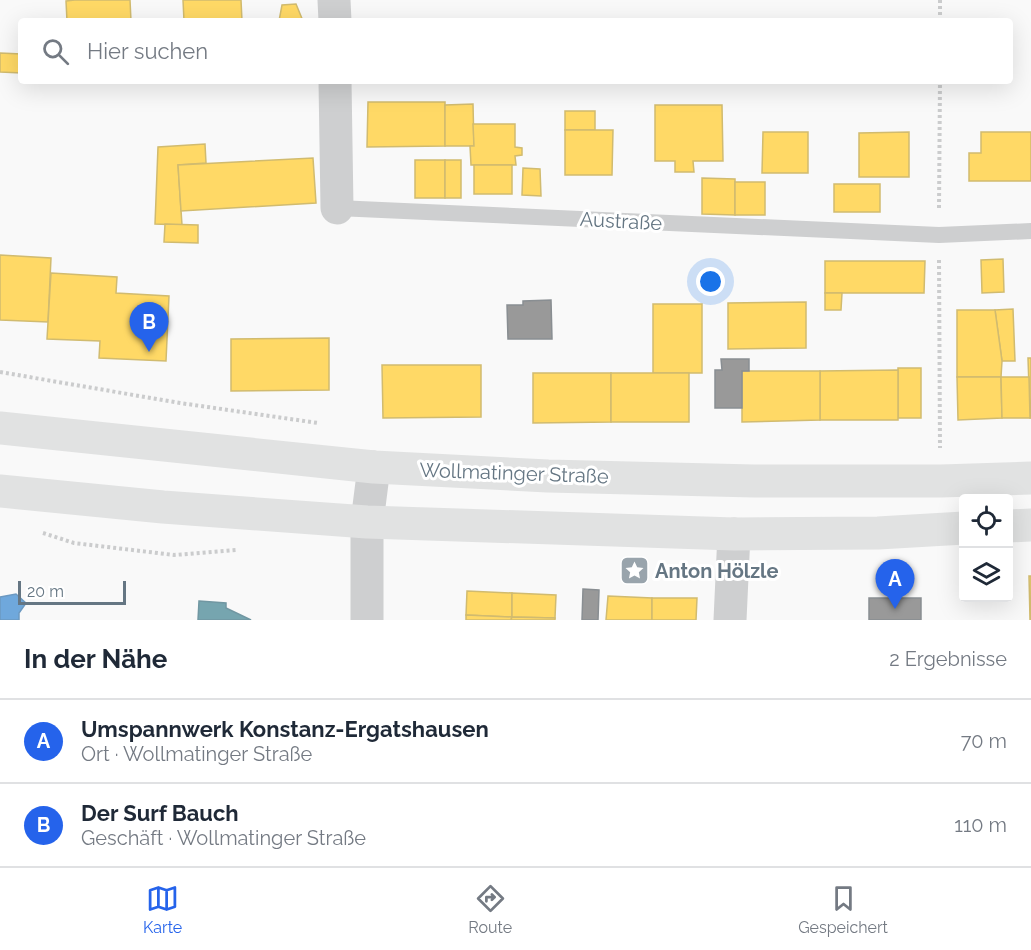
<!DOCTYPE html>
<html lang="de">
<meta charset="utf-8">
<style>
:root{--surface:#fff;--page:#f2f2f3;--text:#1f2937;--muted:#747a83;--line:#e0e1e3;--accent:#2563eb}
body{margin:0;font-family:Raleway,sans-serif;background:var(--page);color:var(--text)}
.controls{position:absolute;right:18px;bottom:18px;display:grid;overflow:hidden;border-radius:6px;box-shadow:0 6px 24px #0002}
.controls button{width:54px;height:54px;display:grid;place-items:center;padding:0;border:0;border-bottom:2px solid var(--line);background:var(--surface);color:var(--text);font:30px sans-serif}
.scale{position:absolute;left:18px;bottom:15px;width:108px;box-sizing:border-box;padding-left:6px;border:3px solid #657683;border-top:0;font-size:16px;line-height:21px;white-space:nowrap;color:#657683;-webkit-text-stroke:4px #fff;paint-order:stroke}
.you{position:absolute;left:711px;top:282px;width:21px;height:21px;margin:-15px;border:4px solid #fff;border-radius:50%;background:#1a73e8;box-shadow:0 0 0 9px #1a73e833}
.badge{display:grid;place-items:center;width:39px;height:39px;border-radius:50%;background:var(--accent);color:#fff;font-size:20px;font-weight:700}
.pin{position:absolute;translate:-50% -50px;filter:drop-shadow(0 2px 3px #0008)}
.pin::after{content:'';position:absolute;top:32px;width:21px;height:18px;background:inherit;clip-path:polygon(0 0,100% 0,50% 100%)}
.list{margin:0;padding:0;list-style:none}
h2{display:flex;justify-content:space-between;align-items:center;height:78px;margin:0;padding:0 24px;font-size:26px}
h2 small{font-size:20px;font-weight:400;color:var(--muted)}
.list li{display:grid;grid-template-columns:39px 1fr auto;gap:18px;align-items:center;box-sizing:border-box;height:84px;padding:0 24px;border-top:2px solid var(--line)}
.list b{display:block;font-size:22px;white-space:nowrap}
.list p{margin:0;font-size:20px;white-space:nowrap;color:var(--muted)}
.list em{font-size:20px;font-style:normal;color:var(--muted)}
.icon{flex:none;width:33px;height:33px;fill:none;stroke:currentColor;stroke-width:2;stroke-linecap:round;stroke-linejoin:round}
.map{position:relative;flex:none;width:1031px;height:620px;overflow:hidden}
.search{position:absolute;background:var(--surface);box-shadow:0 6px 24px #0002;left:18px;right:18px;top:18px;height:66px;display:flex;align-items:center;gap:15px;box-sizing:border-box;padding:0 21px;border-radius:6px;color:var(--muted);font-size:22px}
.sheet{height:246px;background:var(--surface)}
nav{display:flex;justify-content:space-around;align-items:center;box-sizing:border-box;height:84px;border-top:2px solid var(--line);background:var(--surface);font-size:16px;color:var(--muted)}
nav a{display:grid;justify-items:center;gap:3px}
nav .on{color:var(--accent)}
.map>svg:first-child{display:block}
</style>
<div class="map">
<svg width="1031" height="620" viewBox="0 0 1031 620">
<rect width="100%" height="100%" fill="#f9f9f9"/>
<g fill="#ffd966" stroke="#d1bb6f" stroke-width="1.5">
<path d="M75,0H130L131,21H67L66,1Z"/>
<path d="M183,0H241L242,21H184Z"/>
<path d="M296,4L303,21H279L282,5Z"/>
<path d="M0,53L21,54V73L0,72Z"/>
<path d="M368,102H445V146L367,147Z"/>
<path d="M473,104L474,146H445V105Z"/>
<path d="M655,105H722L723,161H693L694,172H675V161H655Z"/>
<rect x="565" y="111" width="30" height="19"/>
<path d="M473,124H515V147L522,148V155L515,156L516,165H471L470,146H474Z"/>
<path d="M565,130H613L612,175H565Z"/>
<path d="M763,132H808V173H762Z"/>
<path d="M909,132V177H859V133Z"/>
<path d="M981,132H1031V181H969V153H981Z"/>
<path d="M205,144L206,163L178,165L182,225L155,224L158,147Z"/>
<path d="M313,158L316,203L181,211L178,165Z"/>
<rect x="415" y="160" width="30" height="38"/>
<rect x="445" y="160" width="16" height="38"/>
<rect x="474" y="165" width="38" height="29"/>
<path d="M523,168L540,169L541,196L522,195Z"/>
<path d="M702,178L735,179V215L702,214Z"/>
<rect x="735" y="182" width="30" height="33"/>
<rect x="834" y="184" width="46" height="28"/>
<path d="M165,224L198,225V243L164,242Z"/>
<path d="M0,255L51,258L48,322L0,320Z"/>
<path d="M1003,259L1004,292L982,293L981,260Z"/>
<path d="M825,261H925L924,293H825Z"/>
<path d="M51,273L117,277L116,293L169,296L166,361L99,358L100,341L47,339Z"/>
<path d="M825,293H842L841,310H825Z"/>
<path d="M806,302V348L728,349V303Z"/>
<rect x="653" y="304" width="49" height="69"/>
<path d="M1013,309L1015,361H1002L995,310Z"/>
<path d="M957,310H995L1002,361L1001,377H957Z"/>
<path d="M329,338V390L231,391V339Z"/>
<path d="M1028,358H1031V418H1030Z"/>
<path d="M382,365H481V417L383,418Z"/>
<rect x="898" y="368" width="23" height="50"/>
<path d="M898,370V420H820V371Z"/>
<path d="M742,371H820V420L742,422Z"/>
<path d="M533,373H611V422L533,423Z"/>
<rect x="611" y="373" width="78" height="49"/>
<path d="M957,377H1001L1002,418L958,420Z"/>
<path d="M1001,377H1029L1030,418H1002Z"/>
<path d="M1029,576H1031V620H1030Z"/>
<path d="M467,591L512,593V617L466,615Z"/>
<path d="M512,593L556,595L555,618L512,617Z"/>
<path d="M608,596L652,598V620H606Z"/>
<path d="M652,598H697L696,620H652Z"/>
<path d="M466,615L512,617L511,620H466Z"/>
<path d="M512,617L555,618V620H511Z"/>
</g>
<path fill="#6fa8dc" stroke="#6c99c1" stroke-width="1.5" d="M16,594L26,603L19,613V620H0V597Z"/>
<path fill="#76a5af" stroke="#7197a2" stroke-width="1.5" d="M199,601L226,603V608L251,620H198Z"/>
<g fill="#999" stroke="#898e92" stroke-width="1.5">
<path d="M551,300L552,339H508L507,305H523V301Z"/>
<path d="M721,359H749V371H742V408H715V370H722Z"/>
<path d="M583,589L599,590L598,620H582Z"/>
<rect x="869" y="598" width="52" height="22"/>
</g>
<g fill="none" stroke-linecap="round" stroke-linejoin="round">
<g stroke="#cbcccd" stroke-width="4" stroke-dasharray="3 3" stroke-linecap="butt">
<path d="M940,21V0"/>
<path d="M939,208L940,81"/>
<path d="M939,260L940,448"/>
<path d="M0,372L180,403L318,423"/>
<path d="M43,533L74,543L174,555L237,550"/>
</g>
<path stroke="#cecfd0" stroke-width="16" d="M337,208L939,235L1031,231"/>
<g stroke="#cecfd0" stroke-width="33">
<path d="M334,0L335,21"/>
<path d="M335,81L337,208"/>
<path d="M367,620V522L374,467"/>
<path d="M730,620L734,534"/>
</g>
<g stroke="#e1e2e2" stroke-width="33">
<path d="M0,428L374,467L548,476L754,481H941L1031,478"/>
<path d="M0,491L163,507L367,522L734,534L878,533L964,528"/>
<path d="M1008,526L1031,525"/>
</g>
</g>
<defs>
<symbol id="sight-square" viewBox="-11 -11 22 22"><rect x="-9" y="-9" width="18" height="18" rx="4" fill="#99a4ac" stroke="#fff"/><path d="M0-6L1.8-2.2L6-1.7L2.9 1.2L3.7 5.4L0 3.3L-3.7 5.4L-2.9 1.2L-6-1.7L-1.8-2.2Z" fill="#fff"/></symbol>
</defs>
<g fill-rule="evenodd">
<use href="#sight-square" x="618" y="554" width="33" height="33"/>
</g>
<g text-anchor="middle" stroke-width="6" stroke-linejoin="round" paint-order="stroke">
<g font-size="20" fill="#657683" stroke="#fff">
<text transform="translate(621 221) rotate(3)" y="7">Austraße</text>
<text transform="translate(514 473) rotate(2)" y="7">Wollmatinger Straße</text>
</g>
<g font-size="20" font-weight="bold" fill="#657683" stroke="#fff" text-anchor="start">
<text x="655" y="578">Anton Hölzle</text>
</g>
</g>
</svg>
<div class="controls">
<button><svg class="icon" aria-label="locate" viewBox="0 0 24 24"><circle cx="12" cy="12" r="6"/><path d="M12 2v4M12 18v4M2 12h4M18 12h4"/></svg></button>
<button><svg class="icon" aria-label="layers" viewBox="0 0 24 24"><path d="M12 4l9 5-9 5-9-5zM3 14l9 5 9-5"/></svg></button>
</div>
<div class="scale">20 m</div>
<div class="you"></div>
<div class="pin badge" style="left:895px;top:609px">A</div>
<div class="pin badge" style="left:149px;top:352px">B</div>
<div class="search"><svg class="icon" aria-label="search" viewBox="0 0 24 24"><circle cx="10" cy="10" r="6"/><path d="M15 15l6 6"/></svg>Hier suchen</div>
</div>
<section class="sheet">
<h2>In der Nähe<small>2 Ergebnisse</small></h2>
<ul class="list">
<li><span class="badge">A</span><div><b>Umspannwerk Konstanz-Ergatshausen</b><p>Ort · Wollmatinger Straße</p></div><em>70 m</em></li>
<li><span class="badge">B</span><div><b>Der Surf Bauch</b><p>Geschäft · Wollmatinger Straße</p></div><em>110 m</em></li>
</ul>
</section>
<nav>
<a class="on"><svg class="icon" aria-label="map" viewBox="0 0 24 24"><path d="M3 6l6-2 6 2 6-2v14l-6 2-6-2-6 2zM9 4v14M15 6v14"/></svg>Karte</a>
<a><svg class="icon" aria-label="directions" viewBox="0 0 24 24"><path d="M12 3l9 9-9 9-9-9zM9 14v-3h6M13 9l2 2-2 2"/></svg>Route</a>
<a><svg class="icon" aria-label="saved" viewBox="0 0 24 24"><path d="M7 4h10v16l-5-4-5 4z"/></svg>Gespeichert</a>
</nav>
